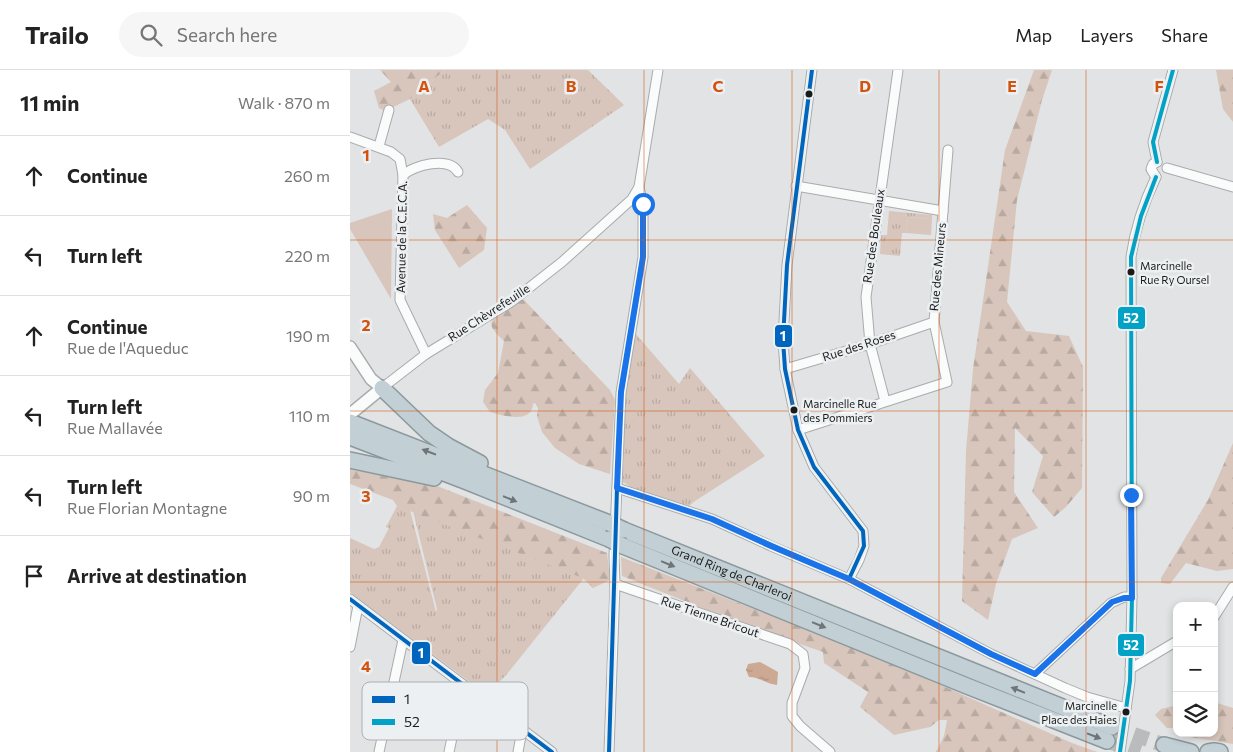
<!DOCTYPE html>
<meta charset="utf-8">
<style>
:root{--surface:#fff;--page:#f6f6f6;--text:#222;--muted:#767676;--line:#e0e0e0}
body{margin:0;font-family:Commissioner,sans-serif;background:var(--page);color:var(--text)}
.controls{position:absolute;right:15px;bottom:15px;display:grid;overflow:hidden;border-radius:10px;box-shadow:0 2px 8px #0003}
.controls button{width:45px;height:45px;display:grid;place-items:center;padding:0;border:0;border-bottom:1px solid var(--line);background:var(--surface);color:var(--text);font:25px sans-serif}
.stop{position:absolute;width:15px;height:15px;margin:-11px;border:4px solid #1a73e8;border-radius:50%;background:#fff}
.stop.end{background:#1a73e8;border-color:#fff;box-shadow:0 1px 5px #0008}
.list{margin:0;padding:0;list-style:none}
h2{display:flex;justify-content:space-between;align-items:center;height:65px;margin:0;padding:0 20px;font-size:21px}
h2 small{font-size:16px;font-weight:400;color:var(--muted)}
.list li{display:grid;grid-template-columns:32px 1fr auto;gap:15px;align-items:center;box-sizing:border-box;height:80px;padding:0 20px;border-top:1px solid var(--line)}
.list b{display:block;font-size:19px;white-space:nowrap}
.list p{margin:0;font-size:16px;white-space:nowrap;color:var(--muted)}
.list em{font-size:16px;font-style:normal;color:var(--muted)}
.icon{flex:none;width:28px;height:28px;fill:none;stroke:currentColor;stroke-width:2;stroke-linecap:round;stroke-linejoin:round}
.map{position:relative;flex:none;width:883px;height:682px;overflow:hidden}
header{display:flex;align-items:center;gap:30px;box-sizing:border-box;height:70px;padding:0 25px;background:var(--surface);border-bottom:1px solid var(--line)}
header strong{font-size:24px}
nav{display:flex;gap:28px;margin-inline-start:auto;font-size:18px}
.search{width:350px;height:45px;background:var(--page);display:flex;align-items:center;gap:12px;box-sizing:border-box;padding:0 18px;border-radius:28px;color:var(--muted);font-size:19px}
main{display:flex}
aside{flex:1;background:var(--surface)}
.map>svg:first-child{display:block}
</style>
<header>
<strong>Trailo</strong>
<div class="search"><svg class="icon" aria-label="search" viewBox="0 0 24 24"><circle cx="10" cy="10" r="6"/><path d="M15 15l6 6"/></svg>Search here</div>
<nav><a>Map</a><a>Layers</a><a>Share</a></nav>
</header>
<main>
<aside>
<h2>11 min<small>Walk · 870 m</small></h2>
<ul class="list">
<li><svg class="icon" aria-label="ahead" viewBox="0 0 24 24"><path d="M12 20V5M6 11l6-6 6 6"/></svg><div><b>Continue</b></div><em>260 m</em></li>
<li><svg class="icon" aria-label="left" viewBox="0 0 24 24"><path d="M17 20v-9H6M10 6l-5 5 5 5"/></svg><div><b>Turn left</b></div><em>220 m</em></li>
<li><svg class="icon" aria-label="ahead" viewBox="0 0 24 24"><path d="M12 20V5M6 11l6-6 6 6"/></svg><div><b>Continue</b><p>Rue de l'Aqueduc</p></div><em>190 m</em></li>
<li><svg class="icon" aria-label="left" viewBox="0 0 24 24"><path d="M17 20v-9H6M10 6l-5 5 5 5"/></svg><div><b>Turn left</b><p>Rue Mallavée</p></div><em>110 m</em></li>
<li><svg class="icon" aria-label="left" viewBox="0 0 24 24"><path d="M17 20v-9H6M10 6l-5 5 5 5"/></svg><div><b>Turn left</b><p>Rue Florian Montagne</p></div><em>90 m</em></li>
<li><svg class="icon" aria-label="arrive" viewBox="0 0 24 24"><path d="M6 21V4h12l-3 4 3 4H6"/></svg><div><b>Arrive at destination</b></div></li>
</ul>
</aside>
<div class="map">
<svg width="883" height="682" viewBox="0 0 883 682">
<defs>
<pattern id="grass-tufts" width="24" height="20" patternUnits="userSpaceOnUse" patternTransform="scale(1.25)"><rect width="24" height="20" fill="#d8c6bc"/><path d="M3 7l-1-3M5 7V3M7 7l1-3M15 17l-1-3M17 17v-4M19 17l1-3" fill="none" stroke="#b9aaa1"/></pattern>
<pattern id="forest-firs" width="22" height="20" patternUnits="userSpaceOnUse" patternTransform="scale(1.25)"><rect width="22" height="20" fill="#d8c6bc"/><path d="M5 1l3.5 6h-7zM16 11l3.5 6h-7z" fill="#b9aaa1"/></pattern>
<pattern id="water-ripples" width="26" height="14" patternUnits="userSpaceOnUse" patternTransform="scale(1.25)"><rect width="26" height="14" fill="#cda892"/><path d="M2 4q2-2 4 0t4 0M15 11q2-2 4 0t4 0" fill="none" stroke="#af907d"/></pattern>
</defs>
<rect width="100%" height="100%" fill="#e1e3e4"/>
<g fill="url(#grass-tufts)">
<path d="M95,0H238L274,35L180,99L155,60L138,49L89,77L60,29Z"/>
<path d="M539,141L582,145V149L558,147L556,163H552L550,186L530,184L531,165H537Z"/>
<path d="M285,263L329,314L340,298L415,386L345,431L339,436L281,417L273,412L272,406L274,391V334Z"/>
<path d="M47,436L60,440L86,542L87,539L63,441L234,508L157,604L137,625L0,522V468L24,479L29,477L39,458L36,457Z"/>
</g>
<g fill="url(#forest-firs)">
<path d="M30,0H95L60,29L35,41L29,38L24,21L41,12Z"/>
<path d="M684,0H702L692,30L667,130L657,232L676,261L719,266L733,297L732,418L716,437L704,447L682,422L693,386L665,358L664,422L688,458L662,469L646,514L638,550L612,531L616,381L623,299L655,80Z"/>
<path d="M866,0H883V52L873,39Z"/>
<path d="M117,135L137,158L134,180L109,198L85,160L83,144L97,148Z"/>
<path d="M169,230H174L260,320L265,330L260,404L229,394L205,378L192,362L187,346L188,338L185,333L183,334C182,354 153,346 140,342L133,332L135,320L148,303L154,271C151,268 146,264 143,259C135,246 160,236 169,230Z"/>
<path d="M883,373V499L867,501L836,493L820,514L811,513V508L858,430Z"/>
<path d="M0,397L77,412L257,483L260,510L243,518L233,508L47,436L43,430L0,414Z"/>
<path d="M271,487L532,589L722,673L747,682H586L594,666L597,650H589L580,657L544,665L510,637L518,622L474,593L473,582L387,552L272,506Z"/>
<path d="M864,632L883,638V674L840,667L837,663H864Z"/>
<path d="M827,635V658H817L805,645L811,639Z"/>
</g>
<g fill="#d8c6bc">
<path d="M42,139L41,229L0,159V153Z"/>
<path d="M558,147L582,149L581,165L556,163Z"/>
</g>
<path fill="url(#water-ripples)" d="M410,592L428,602L427,615C417,614 409,607 399,607L396,600L398,594Z"/>
<g fill="none" stroke-linecap="round" stroke-linejoin="round">
<g stroke="#b9bbbc" stroke-width="15" stroke-dasharray="15 8" stroke-linecap="butt">
<path d="M762,657L814,675"/>
<path d="M757,671L790,682"/>
</g>
<defs>
<g id="minor">
<path d="M462,0L437,195L433,270L435,299L448,360L464,397L513,461L514,476L509,490L499,509"/>
<path d="M0,67L41,82L50,89L53,105L50,230L76,284"/>
<path d="M29,76L39,40"/>
<path d="M807,92L803,72L823,0"/>
<path d="M817,98L883,117"/>
<path d="M53,105C64,95 99,86 108,102"/>
<path d="M806,107L801,99L803,94L807,92"/>
<path d="M446,116L593,141"/>
<path d="M435,299L520,274L584,252"/>
<path d="M32,318L76,284L161,232L212,192L282,129L289,117"/>
<path d="M535,331L520,274L516,227L548,0"/>
<path d="M448,360L597,312L584,252L598,80"/>
<path d="M267,418L362,449L421,476L499,509L641,584L715,618L737,627L776,638"/>
<path d="M265,514L440,574L453,584L455,598L442,633V646L450,656L480,682"/>
<path d="M0,529L202,682"/>
<path d="M864,547L883,517"/>
<path d="M0,577L8,536"/>
<path d="M780,599L827,571"/>
<path d="M685,604L761,533L774,527H782"/>
<path d="M29,682L53,570"/>
<path d="M99,682L113,615"/>
<path d="M168,682L172,660"/>
<path d="M259,682L265,514L264,486L271,323L293,187V134L289,117L308,0"/>
<path d="M770,682L780,611L782,527L781,187C785,159 794,132 806,107"/>
</g>
<path id="tertiary" d="M0,277L21,309L32,318L4,341"/>
<g id="motorway">
<path d="M32,318L79,363L98,376L130,393"/>
<path d="M0,352L259,453"/>
<path d="M0,367L115,411L259,469"/>
<path d="M0,390L84,408"/>
<path id="s1" d="M274,460L762,657"/>
<path d="M273,476L617,616L757,671"/>
<path d="M814,675L841,682"/>
<path d="M858,682L864,681L870,682"/>
</g>
</defs>
<use href="#minor" stroke="#a9abac" stroke-width="11"/>
<use href="#tertiary" stroke="#a9abac" stroke-width="14"/>
<use href="#motorway" stroke="#8b999e" stroke-width="18"/>
<use href="#minor" stroke="#fafbfb" stroke-width="9"/>
<use href="#tertiary" stroke="#fafbfb" stroke-width="11"/>
<use href="#motorway" stroke="#c2cfd4" stroke-width="15"/>
<defs>
<g id="motorway-bridge">
<path d="M259,453L274,460"/>
<path d="M259,469L273,476"/>
</g>
</defs>
<use href="#motorway-bridge" stroke="#8b999e" stroke-width="18" stroke-linecap="butt"/>
<use href="#motorway-bridge" stroke="#c2cfd4" stroke-width="15"/>
<defs>
<g id="bus-1">
<path d="M462,0L437,195L433,270L435,299L448,360L464,397L513,461L514,476L499,509"/>
<path d="M267,418L362,449L499,509"/>
<path d="M0,529L202,682"/>
<path d="M259,682L267,418"/>
</g>
<g id="bus-2">
<path d="M807,92L803,72L823,0"/>
<path d="M770,682L780,611L782,527L781,187L791,146L806,107"/>
</g>
</defs>
<use href="#bus-1" stroke="#edf0f2" stroke-width="8"/>
<use href="#bus-2" stroke="#edf0f2" stroke-width="8"/>
<use href="#bus-1" stroke="#0065bd" stroke-width="4"/>
<use href="#bus-2" stroke="#01a2c5" stroke-width="4"/>
</g>
<defs><path id="oneway-solid" d="M-6-.8H1V-3.2L6.5 0L1 3.2V.8H-6Z" transform="scale(1.25)"/></defs>
<g fill="#6e7578">
<use href="#oneway-solid" transform="translate(79 382) rotate(-159)"/>
<use href="#oneway-solid" transform="translate(160 429) rotate(22)"/>
<use href="#oneway-solid" transform="translate(318 494) rotate(22)"/>
<use href="#oneway-solid" transform="translate(469 555) rotate(22)"/>
<use href="#oneway-solid" transform="translate(668 620) rotate(-158)"/>
<use href="#oneway-solid" transform="translate(744 666) rotate(21)"/>
</g>
<g fill="none" stroke-linecap="round" stroke-linejoin="round">
<path stroke="#1a73e8" stroke-width="6" d="M293,134V187L271,322L267,418L362,449L421,476L499,509L641,584L685,604L762,532L774,528H782L781,425"/>
</g>
<path fill="none" stroke="#d3530e" stroke-width="1" stroke-opacity="0.55" d="M147,0V682M294,0V682M442,0V682M589,0V682M736,0V682M0,170H883M0,341H883M0,512H883"/>
<g fill="#191b1b" stroke="#edf0f2" stroke-width="2">
<circle cx="459" cy="24" r="4.5"/>
<circle cx="781" cy="202" r="4.5"/>
<circle cx="444" cy="340" r="4.5"/>
<circle cx="776" cy="642" r="4.5"/>
</g>
<g text-anchor="middle" stroke-width="5" stroke-linejoin="round" paint-order="stroke">
<g font-size="11" fill="#191b1b" stroke="#edf0f2" text-anchor="start">
<text x="790" y="200">Marcinelle<tspan x="790" dy="14">Rue Ry Oursel</tspan></text>
<text x="453" y="338">Marcinelle Rue<tspan x="453" dy="14">des Pommiers</tspan></text>
<text x="767" y="640" text-anchor="end">Marcinelle<tspan x="767" dy="14">Place des Haies</tspan></text>
</g>
<g font-size="12" fill="#191b1b" stroke="#edf0f2">
<text transform="translate(524 166) rotate(-82)" y="4">Rue des Bouleaux</text>
<text transform="translate(52 167) rotate(-89)" y="4">Avenue de la C.E.C.A.</text>
<text transform="translate(588 197) rotate(-85)" y="4">Rue des Mineurs</text>
<text transform="translate(139 243) rotate(-33)" y="4">Rue Chèvrefeuille</text>
<text transform="translate(509 276) rotate(-18)" y="4">Rue des Roses</text>
<text dy="4" stroke="none"><textPath href="#s1" startOffset="116">Grand Ring de Charleroi</textPath></text>
<text transform="translate(360 547) rotate(19)" y="4">Rue Tienne Bricout</text>
</g>
</g>
<rect x="12" y="612" width="166" height="58" rx="8" fill="#edf0f2" stroke="#adb0b2" stroke-width="1"/>
<rect x="22" y="626" width="23" height="7" fill="#0065bd"/>
<rect x="22" y="649" width="23" height="6" fill="#01a2c5"/>
<g font-size="14" fill="#191b1b">
<text x="54" y="634">1</text>
<text x="54" y="657">52</text>
</g>
<g font-size="16" text-anchor="middle" font-weight="bold" fill="#d3530e" stroke="#edf0f2" stroke-width="5" stroke-linejoin="round" paint-order="stroke">
<text x="74" y="22">A</text>
<text x="221" y="22">B</text>
<text x="368" y="22">C</text>
<text x="515" y="22">D</text>
<text x="662" y="22">E</text>
<text x="809" y="22">F</text>
<text x="16" y="91">1</text>
<text x="16" y="261">2</text>
<text x="16" y="432">3</text>
<text x="16" y="602">4</text>
</g>
<g stroke="#edf0f2" stroke-width="2">
<rect x="767" y="236" width="29" height="24" rx="5" fill="#01a2c5"/>
<rect x="424" y="254" width="19" height="24" rx="5" fill="#0065bd"/>
<rect x="767" y="563" width="28" height="24" rx="5" fill="#01a2c5"/>
<rect x="61" y="571" width="20" height="24" rx="5" fill="#0065bd"/>
</g>
<g font-size="14" text-anchor="middle" font-weight="bold" fill="#fff">
<text x="781" y="253">52</text>
<text x="433" y="271">1</text>
<text x="781" y="580">52</text>
<text x="71" y="588">1</text>
</g>
</svg>
<div class="controls">
<button>+</button>
<button>−</button>
<button><svg class="icon" aria-label="layers" viewBox="0 0 24 24"><path d="M12 4l9 5-9 5-9-5zM3 14l9 5 9-5"/></svg></button>
</div>
<div class="stop" style="left:293px;top:134px"></div>
<div class="stop end" style="left:781px;top:425px"></div>
</div>
</main>
